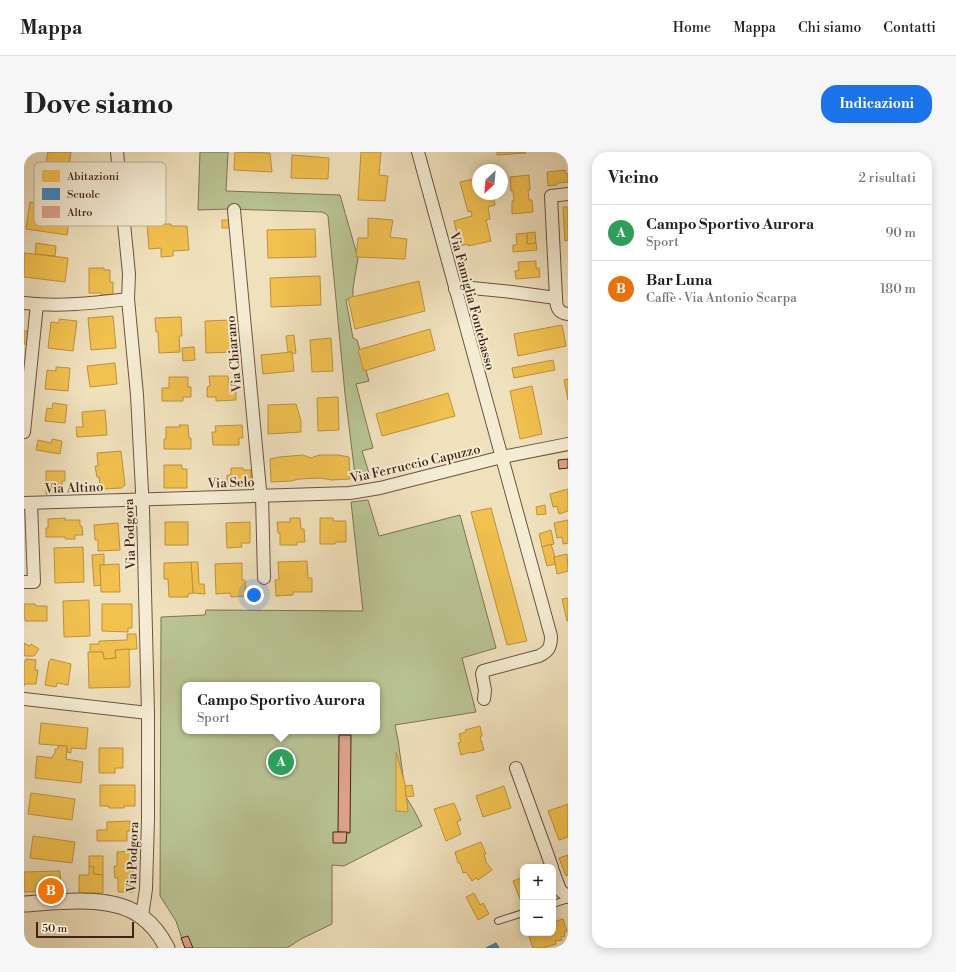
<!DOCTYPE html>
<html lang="it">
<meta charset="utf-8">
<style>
:root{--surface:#fff;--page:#f6f6f6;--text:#202124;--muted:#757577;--line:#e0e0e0;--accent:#1a73e8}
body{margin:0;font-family:"Libre Bodoni",serif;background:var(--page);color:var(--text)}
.controls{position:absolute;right:12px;bottom:12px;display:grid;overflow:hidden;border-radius:8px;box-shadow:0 2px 10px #0003}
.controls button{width:36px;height:36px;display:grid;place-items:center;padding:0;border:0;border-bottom:1px solid var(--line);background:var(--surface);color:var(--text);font:20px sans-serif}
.compass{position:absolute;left:448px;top:12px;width:36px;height:36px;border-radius:50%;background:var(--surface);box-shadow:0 2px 10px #0003;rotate:206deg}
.scale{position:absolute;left:12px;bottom:10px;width:98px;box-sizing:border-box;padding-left:4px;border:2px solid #422316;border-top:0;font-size:11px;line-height:14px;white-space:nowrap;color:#422316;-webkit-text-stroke:3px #f5ecd4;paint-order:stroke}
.you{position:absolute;left:230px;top:443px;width:14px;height:14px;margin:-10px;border:3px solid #fff;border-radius:50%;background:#1a73e8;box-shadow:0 0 0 6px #1a73e833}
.badge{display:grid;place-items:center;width:26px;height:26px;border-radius:50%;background:var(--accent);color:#fff;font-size:13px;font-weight:700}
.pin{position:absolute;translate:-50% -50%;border:2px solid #fff;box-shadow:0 1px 4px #0006}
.popup{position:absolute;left:158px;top:530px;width:198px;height:52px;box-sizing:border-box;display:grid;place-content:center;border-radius:8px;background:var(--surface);filter:drop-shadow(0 1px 3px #0005);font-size:13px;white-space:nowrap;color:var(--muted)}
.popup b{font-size:15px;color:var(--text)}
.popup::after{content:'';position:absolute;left:50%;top:100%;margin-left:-8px;border:8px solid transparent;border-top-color:var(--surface)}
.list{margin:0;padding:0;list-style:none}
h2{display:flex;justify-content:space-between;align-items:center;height:52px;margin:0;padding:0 16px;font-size:17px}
h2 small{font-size:13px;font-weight:400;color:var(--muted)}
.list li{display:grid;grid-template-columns:26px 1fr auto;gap:12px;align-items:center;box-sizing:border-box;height:56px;padding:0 16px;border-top:1px solid var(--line)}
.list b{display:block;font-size:15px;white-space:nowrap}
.list p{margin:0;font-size:13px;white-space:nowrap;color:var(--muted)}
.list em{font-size:13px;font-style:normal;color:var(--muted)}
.map{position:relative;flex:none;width:544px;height:796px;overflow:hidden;border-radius:16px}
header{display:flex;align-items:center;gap:24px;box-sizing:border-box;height:56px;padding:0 20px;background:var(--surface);border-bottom:1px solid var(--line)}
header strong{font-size:19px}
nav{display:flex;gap:22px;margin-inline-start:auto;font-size:14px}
.intro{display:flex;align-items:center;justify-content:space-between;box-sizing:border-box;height:96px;padding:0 24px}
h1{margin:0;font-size:28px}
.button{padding:10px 18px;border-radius:16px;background:var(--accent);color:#fff;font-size:14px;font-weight:700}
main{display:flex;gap:24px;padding:0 24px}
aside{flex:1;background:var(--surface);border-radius:16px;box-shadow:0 2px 10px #0003}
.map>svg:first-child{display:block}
</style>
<header>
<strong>Mappa</strong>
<nav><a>Home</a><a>Mappa</a><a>Chi siamo</a><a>Contatti</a></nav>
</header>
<div class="intro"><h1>Dove siamo</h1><a class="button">Indicazioni</a></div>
<main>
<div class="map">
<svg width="544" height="796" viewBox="0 0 544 796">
<rect width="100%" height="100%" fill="#f0e1bd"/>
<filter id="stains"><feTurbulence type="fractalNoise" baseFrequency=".005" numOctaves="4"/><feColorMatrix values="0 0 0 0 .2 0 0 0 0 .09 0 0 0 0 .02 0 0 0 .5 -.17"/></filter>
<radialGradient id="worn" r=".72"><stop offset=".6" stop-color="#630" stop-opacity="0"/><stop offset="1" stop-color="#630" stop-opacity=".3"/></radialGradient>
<g fill="#b9c392" stroke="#7e7354" fill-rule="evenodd">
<path d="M176,0H204L202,39L316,43L334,106L329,136V146L322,148L329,186L333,188L345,229L332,232L349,296L338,299L347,327L332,331L321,242L304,64L302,62L298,60L204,57L174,58Z"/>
<path d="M344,348L355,384L436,363L472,496L438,506L452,560L371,573L374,588L382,645L390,658L398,674L320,714L308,713V772L277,787L263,796H161L152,769L136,744L137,465L181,463L182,458L339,459L327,350ZM161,533H353V579H161Z"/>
</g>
<g fill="#f2c14e" stroke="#bd923d">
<path d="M24,0H47L45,15L22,11Z"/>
<path d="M211,0L246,1L248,20L210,18Z"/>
<path d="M337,0H357L355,23L364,24L361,49L334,48Z"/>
<path d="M473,0H501L502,1L473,3Z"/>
<path d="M268,3L305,6L304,27L267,26Z"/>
<path d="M46,10L54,12L52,30L28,26L29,22L21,21L22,11L45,15Z"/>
<path d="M541,18L542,22H544V30L533,31V33L524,34L523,20Z"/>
<path d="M505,23L506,38H504L505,48H508L509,60L488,62V49H490L489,39H487L486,25Z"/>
<path d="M454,26V42H469L471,53L464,55L466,67L462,68L467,89L444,94V92L436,94L430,69L448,64L447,59L444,60L436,30Z"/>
<path d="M6,50L47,56L43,83L2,77Z"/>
<path d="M539,55H544V88L541,89Z"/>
<path d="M344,66L369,68L366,85L383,87L381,107L332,105L334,86H344Z"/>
<rect x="198" y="68" width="8" height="8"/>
<path d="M123,72H147V74H163L165,98L149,99V104L137,105V96L125,97Z"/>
<path d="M291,77L292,105L244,106L243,78Z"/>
<path d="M511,80L512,91L503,92V81Z"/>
<path d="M503,81V92L512,91L513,98L489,100V93H493L492,82Z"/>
<path d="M12,91L32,94L31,104L11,102Z"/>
<path d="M0,101L44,106L41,130L0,125Z"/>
<path d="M512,109V116H515L516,125L492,127L491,119L495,118L494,110Z"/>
<path d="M65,116H80V118H86V130H89V143H77V141H65Z"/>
<path d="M296,124L297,153L247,155L246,126Z"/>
<path d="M395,129L401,159L331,177L324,146Z"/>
<path d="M89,164L92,196L67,198L64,166Z"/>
<path d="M157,165L158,184H155L156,200L135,201L134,180H132L131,166Z"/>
<path d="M35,167L53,169L49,199L24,196L27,170L35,171Z"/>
<path d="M208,168L209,200L182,201L181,169Z"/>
<path d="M538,173L542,194L494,204L490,182Z"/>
<path d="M406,177L411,198L340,219L334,198Z"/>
<path d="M0,179H4L3,192H0Z"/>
<path d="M270,183L272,201L269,202L268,200H264L262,184Z"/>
<path d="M307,186L309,219L288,220L286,188Z"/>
<path d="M170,195L171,208L159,209L158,196Z"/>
<path d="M268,200L270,219L239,222L237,203Z"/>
<path d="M529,208L531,218L490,226L488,216Z"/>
<path d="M91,211L93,232L66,235L63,214Z"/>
<path d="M32,215L46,216L44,239L21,237L23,218L32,219Z"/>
<path d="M185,224H204L205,234H212V248L192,249V245H183V235L186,234Z"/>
<path d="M145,225H164V235H167V245H159V249H138V236H145Z"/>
<path d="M544,227V248L540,228Z"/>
<path d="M508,234L518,282L496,287L486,239Z"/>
<path d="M424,241L431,264L358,284L352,262Z"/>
<path d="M314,245L315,278L294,279L293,246Z"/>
<path d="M29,251L43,253L41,271L21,269L23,256L28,257Z"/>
<path d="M272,252L277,269V280L244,282V253Z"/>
<path d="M81,258L83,283L53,285L52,275H59L58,260Z"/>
<path d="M155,273H164L165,286H167V297H140V287H142V275H156Z"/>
<path d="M218,273L219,286H215V293H189L188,280H192L191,274Z"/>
<path d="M28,287L38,289L36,302L12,298L14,288L27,291Z"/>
<path d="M97,299L101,333L97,336L80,337L76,336L75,325H73L71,314H74L73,301Z"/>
<path d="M279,303L287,306L295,303H314L325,305L326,327L307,328L297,326L275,327L267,329L247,330L246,307L255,305Z"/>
<path d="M140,313H158V317H163V336H140Z"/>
<path d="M207,316H219V318H227V334H211V332H203V323H207Z"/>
<path d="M22,319H41V329H38V341L22,342Z"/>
<path d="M544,337V359L535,362L533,354L529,355L526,342Z"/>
<path d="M521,353L522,362L513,363L512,355Z"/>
<path d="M467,356L503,489L483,493L447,360Z"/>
<path d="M41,366V368H56V374H58L59,383H51V387H41V385H22V376H24V367Z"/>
<path d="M266,366H276L277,377H280L281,390H273V393H256V381H254L253,370H266Z"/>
<path d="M296,366H309V369H322V390H312L311,392H296Z"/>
<path d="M544,368V391L539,392L538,385L533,386L530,371Z"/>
<rect x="141" y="370" width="23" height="23"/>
<path d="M226,370V391H217L218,395L203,396L202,371Z"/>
<path d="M94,371L96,398L74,399V388H71L70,373Z"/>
<path d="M527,378L530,392L518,395L515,382Z"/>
<path d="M527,392L531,405H530L531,412L523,414L518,395Z"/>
<path d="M59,395L60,430L31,431L30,396Z"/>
<path d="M80,402V413H76L77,433L70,434L68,403Z"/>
<path d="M543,402L544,419L533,422L530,405Z"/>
<path d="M283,409L284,426H288V440H269V443L252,444L251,428H255L254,410Z"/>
<path d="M167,410H174L175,432H180L181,442L169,441Z"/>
<path d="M167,410L169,441L164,442V445H145L144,427H140V411Z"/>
<path d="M218,411V428H221L222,444L207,445L206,441L192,442L191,412Z"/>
<path d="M95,412L96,440H77L76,413Z"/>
<path d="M544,446V469H543L538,447Z"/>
<path d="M65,448L66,484L40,485L39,449Z"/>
<path d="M0,452H11L12,454H23V469H1V465H0Z"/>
<path d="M78,452H108V476H104V480L78,479Z"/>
<path d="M103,482H112L113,497L91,498L92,506L80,507L79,500H66V492H75V489L103,488Z"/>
<path d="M0,491L5,494L7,492L15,497L10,504H2L0,503Z"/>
<path d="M105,497L106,535L65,536L64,500H79L80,507L92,506L91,498Z"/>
<path d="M2,507L12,508L11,518H14L12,532H0V534V509H2Z"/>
<path d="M27,507L47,512L44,533L33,531L32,535L21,533L25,509Z"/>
<path d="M17,571L64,576L62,597L47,596V601L43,600V594L15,592Z"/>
<path d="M456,574L458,584L456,585L460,598L448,601L447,600L437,603L434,591L437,590L435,582L442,580L441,578Z"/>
<path d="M34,594H43L42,607L59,610L57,631L11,626L13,604L28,606L29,603L31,601V597H34Z"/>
<path d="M75,596H99V616H91V621H75Z"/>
<path d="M372,600L381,632L384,660L372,659Z"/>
<path d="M76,633H111V654H100V656H85V654H76Z"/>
<path d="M388,633L390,644L382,645L381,634Z"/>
<path d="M480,634L487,656L459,665L452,644Z"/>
<path d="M7,641L51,647L48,668L4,662Z"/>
<path d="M430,651L437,668L433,670L437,682L422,689L410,657Z"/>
<path d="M544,652V685L535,688L524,659Z"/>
<path d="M106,669V679H103V689H73V678H83V670Z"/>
<path d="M9,684L51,690L48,711L6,706Z"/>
<path d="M457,690L462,702H460L462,710L468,718L454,728L452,726L448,729L442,720L439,721L436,711H434L431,700Z"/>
<path d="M108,699V706H111L112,732H109V740H94V726H91L90,714H93V700Z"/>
<path d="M544,703V723L542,724L535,706Z"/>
<path d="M65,704H79V723L69,722L70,715L65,714Z"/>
<path d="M65,714L70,715L69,722L79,723V741H55V723H65Z"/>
<path d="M36,719L37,739L0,740V720Z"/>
<path d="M499,725V755L489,729Z"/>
<path d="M450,741L456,753L459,751L465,762L454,768L442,745Z"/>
<path d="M539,767L543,779L540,780L541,784L537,785L538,788L531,789L532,792L519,796H509L504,781H529V770Z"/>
</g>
<path fill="#3f88c5" stroke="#406a90" d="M472,791L475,796H462Z"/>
<g fill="#dfa48b" stroke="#422316">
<path d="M544,307V316L535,317L534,308Z"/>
<path d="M315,583H327L326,681L314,680Z"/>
<path d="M309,680H323L322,691H309Z"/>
<path d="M164,784L169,796H161L157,786Z"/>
</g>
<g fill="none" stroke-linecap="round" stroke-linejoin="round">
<defs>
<g id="service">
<path d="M529,752L544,747"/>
<path d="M474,769L499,761"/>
</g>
<g id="minor">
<path d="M93,0L105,122L104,147L113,243L119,358L124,561V667L122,737L118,764"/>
<path d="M394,0L527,484C527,495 525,499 515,504L459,519L458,522L461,538L460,547"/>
<path d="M210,58L236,338L238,344L240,426"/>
<path d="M431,137L439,136H448L488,140L532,146C532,155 534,161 544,162"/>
<path d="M532,146L527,44L544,42"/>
<path d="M0,151C35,155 69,151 104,147"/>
<path d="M0,280L13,152"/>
<path d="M0,351L326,341L356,336L478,305L544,292"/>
<path d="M0,430H10L7,351"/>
<path d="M0,547L124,561"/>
<path d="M492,616L528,715"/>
<path d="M529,719L536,738L544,745"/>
</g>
<path id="tertiary" d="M0,752C35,750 89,742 118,765C129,773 137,784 143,796"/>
</defs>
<use href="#service" stroke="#6e5240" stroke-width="8"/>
<use href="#minor" stroke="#6e5240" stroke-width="14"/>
<use href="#tertiary" stroke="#6e5240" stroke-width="17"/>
<use href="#service" stroke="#f5ecd4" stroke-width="6"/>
<use href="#minor" stroke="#f5ecd4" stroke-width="12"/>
<use href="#tertiary" stroke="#f5ecd4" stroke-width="15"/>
</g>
<g text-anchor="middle" stroke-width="4" stroke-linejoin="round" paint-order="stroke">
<g font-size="13" fill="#422316" stroke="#f5ecd4">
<text transform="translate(449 149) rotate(75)" y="5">Via Famiglia Fontebasso</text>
<text transform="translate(209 202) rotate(-95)" y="5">Via Chiarano</text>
<text transform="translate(391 311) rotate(-13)" y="5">Via Ferruccio Capuzzo</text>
<text transform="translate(207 330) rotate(-2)" y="5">Via Selo</text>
<text transform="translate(50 335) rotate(-2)" y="5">Via Altino</text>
<text transform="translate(105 382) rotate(-92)" y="5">Via Podgora</text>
<text transform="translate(108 705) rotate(-88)" y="5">Via Podgora</text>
</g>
</g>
<rect x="10" y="10" width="132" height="64" rx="6" fill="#f5ecd4" stroke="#bfb09b" stroke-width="1"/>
<rect x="18" y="18" width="18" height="12" fill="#f2c14e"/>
<rect x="18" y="36" width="18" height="12" fill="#3f88c5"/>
<rect x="18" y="54" width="18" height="12" fill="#dfa48b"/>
<g font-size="11" fill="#422316">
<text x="43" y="28">Abitazioni</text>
<text x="43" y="46">Scuole</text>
<text x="43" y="64">Altro</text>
</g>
<rect width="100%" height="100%" filter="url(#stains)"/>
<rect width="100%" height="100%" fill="url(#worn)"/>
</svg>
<div class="controls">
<button>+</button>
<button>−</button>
</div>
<svg class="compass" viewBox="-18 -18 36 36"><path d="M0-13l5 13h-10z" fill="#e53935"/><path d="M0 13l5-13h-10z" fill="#757577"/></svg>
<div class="scale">50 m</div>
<div class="you"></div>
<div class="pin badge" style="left:257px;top:610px;background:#2e9e5b">A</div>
<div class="popup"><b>Campo Sportivo Aurora</b>Sport</div>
<div class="pin badge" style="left:27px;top:739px;background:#e8710a">B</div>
</div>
<aside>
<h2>Vicino<small>2 risultati</small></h2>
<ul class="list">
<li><span class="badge" style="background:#2e9e5b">A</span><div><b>Campo Sportivo Aurora</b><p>Sport</p></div><em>90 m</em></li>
<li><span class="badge" style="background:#e8710a">B</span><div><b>Bar Luna</b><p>Caffè · Via Antonio Scarpa</p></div><em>180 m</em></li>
</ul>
</aside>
</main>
